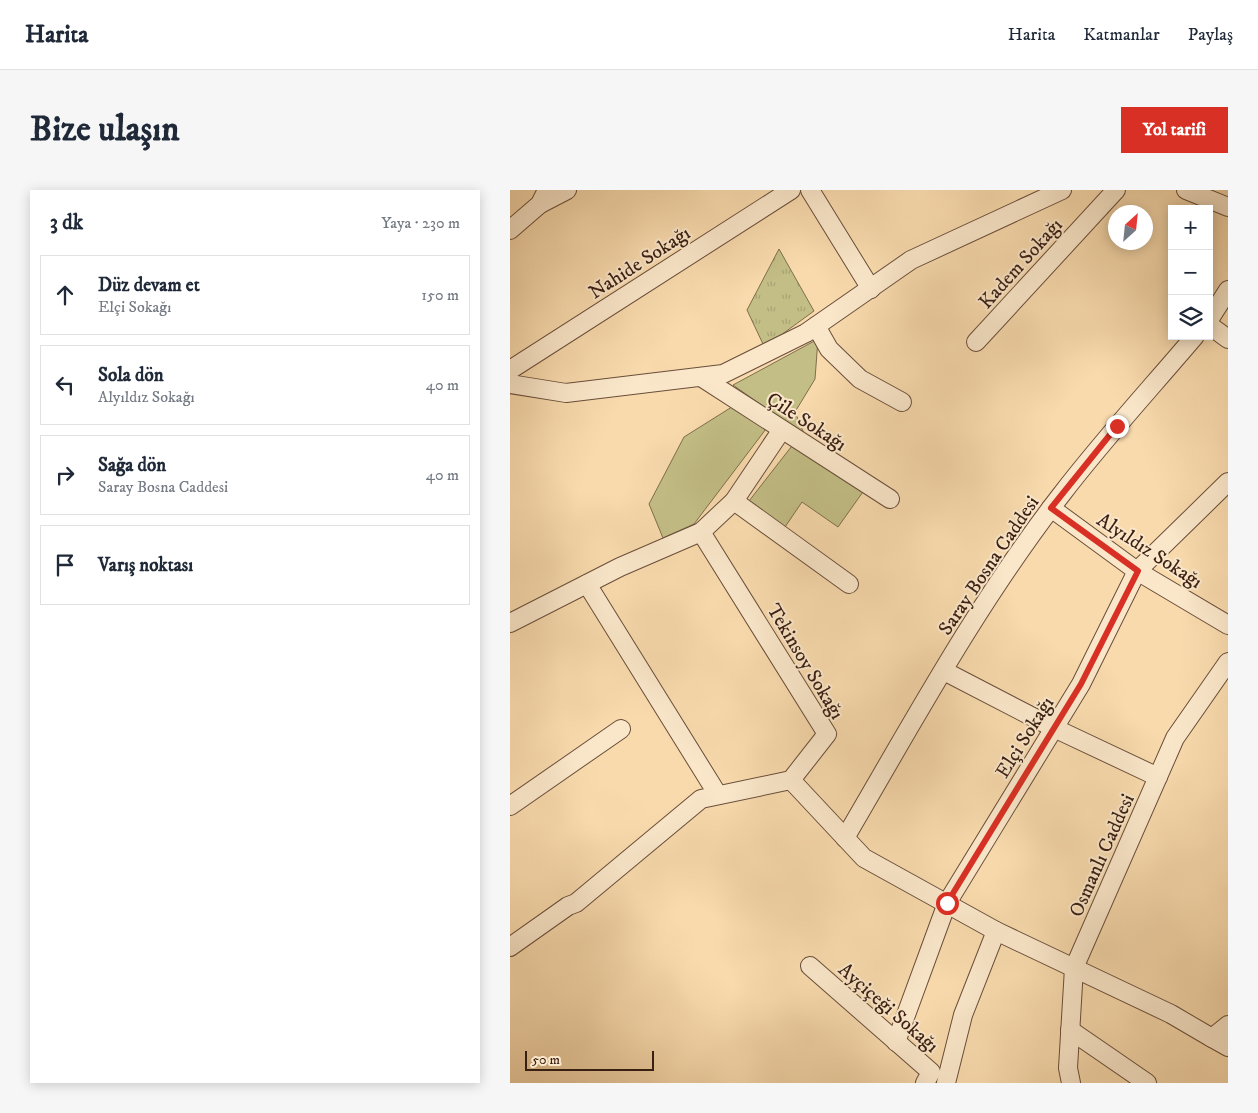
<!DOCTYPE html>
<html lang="tr">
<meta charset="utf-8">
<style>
:root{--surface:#fff;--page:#f6f6f7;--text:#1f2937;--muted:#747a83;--line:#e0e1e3;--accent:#d93025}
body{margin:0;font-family:"IM FELL DW Pica",serif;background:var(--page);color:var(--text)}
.controls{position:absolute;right:15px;top:15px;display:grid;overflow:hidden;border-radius:0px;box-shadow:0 2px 12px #0003}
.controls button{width:45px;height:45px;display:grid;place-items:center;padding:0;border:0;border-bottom:1px solid var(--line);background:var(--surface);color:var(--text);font:25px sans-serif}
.compass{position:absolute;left:598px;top:15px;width:45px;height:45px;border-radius:50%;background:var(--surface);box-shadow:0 2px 12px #0003;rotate:27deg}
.scale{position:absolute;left:15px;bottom:12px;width:129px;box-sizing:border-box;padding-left:5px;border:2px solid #3a1f13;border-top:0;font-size:14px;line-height:18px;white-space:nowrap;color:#3a1f13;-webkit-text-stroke:4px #fae7ca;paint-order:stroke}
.stop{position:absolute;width:15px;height:15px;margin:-11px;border:4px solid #d93025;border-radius:50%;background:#fff}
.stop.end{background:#d93025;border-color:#fff;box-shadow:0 1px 5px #0008}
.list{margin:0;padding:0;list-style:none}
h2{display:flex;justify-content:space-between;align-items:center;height:65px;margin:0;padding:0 20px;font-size:21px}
h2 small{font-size:16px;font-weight:400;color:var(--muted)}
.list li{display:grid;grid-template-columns:32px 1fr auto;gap:15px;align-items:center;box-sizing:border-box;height:80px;margin:0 10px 10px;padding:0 10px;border:1px solid var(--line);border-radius:0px}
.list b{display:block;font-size:19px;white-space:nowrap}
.list p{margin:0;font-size:16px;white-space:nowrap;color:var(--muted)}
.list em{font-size:16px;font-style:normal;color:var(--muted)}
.icon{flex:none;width:28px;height:28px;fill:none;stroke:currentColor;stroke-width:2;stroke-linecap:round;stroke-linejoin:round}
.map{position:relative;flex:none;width:718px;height:893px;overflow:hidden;border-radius:0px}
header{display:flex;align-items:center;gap:30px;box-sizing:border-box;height:70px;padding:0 25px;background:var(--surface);border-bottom:1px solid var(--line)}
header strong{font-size:24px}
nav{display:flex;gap:28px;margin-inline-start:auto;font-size:18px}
.intro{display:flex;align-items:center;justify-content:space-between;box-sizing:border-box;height:120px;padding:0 30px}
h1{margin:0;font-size:35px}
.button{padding:12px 22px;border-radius:0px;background:var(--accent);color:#fff;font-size:18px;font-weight:700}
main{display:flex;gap:30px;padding:0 30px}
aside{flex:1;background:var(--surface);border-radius:0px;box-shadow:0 2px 12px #0003}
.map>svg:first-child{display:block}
</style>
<header>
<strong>Harita</strong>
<nav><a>Harita</a><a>Katmanlar</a><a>Paylaş</a></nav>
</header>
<div class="intro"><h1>Bize ulaşın</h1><a class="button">Yol tarifi</a></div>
<main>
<aside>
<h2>3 dk<small>Yaya · 230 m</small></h2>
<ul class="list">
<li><svg class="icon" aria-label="ahead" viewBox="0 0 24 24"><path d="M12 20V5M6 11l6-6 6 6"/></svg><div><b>Düz devam et</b><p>Elçi Sokağı</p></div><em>150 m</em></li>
<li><svg class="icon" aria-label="left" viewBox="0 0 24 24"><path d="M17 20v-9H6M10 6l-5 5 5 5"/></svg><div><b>Sola dön</b><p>Alyıldız Sokağı</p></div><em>40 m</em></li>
<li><svg class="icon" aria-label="right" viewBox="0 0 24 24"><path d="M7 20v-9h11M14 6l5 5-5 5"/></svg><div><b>Sağa dön</b><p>Saray Bosna Caddesi</p></div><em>40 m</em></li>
<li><svg class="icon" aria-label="arrive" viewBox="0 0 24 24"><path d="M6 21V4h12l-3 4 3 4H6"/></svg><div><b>Varış noktası</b></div></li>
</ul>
</aside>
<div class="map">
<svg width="718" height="893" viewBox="0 0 718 893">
<defs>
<pattern id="grass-tufts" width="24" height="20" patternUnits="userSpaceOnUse" patternTransform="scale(1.25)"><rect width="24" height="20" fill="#c3be86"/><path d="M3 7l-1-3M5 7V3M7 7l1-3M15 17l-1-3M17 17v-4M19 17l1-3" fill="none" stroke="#a8a373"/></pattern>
</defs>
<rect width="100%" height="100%" fill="#f8daad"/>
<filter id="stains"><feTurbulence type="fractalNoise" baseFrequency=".004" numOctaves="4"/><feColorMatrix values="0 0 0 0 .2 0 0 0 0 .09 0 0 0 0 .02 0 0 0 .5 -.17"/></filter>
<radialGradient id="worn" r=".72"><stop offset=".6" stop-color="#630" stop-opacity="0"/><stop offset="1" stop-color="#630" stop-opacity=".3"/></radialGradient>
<path fill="url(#grass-tufts)" stroke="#7e6e4c" d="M269,59L304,121L271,145L253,154L237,120Z"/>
<g fill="#c3be86" stroke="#7e6e4c">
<path d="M308,149L305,189L285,222L295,246L223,195Z"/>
<path d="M225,215L256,239L184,334L153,348L139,314L174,247Z"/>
<path d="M285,252L355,299L328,337L292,312L275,337L239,311Z"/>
</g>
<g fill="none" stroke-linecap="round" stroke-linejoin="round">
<defs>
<g id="minor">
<path d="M300,0L361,99"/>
<path d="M676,0L718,17"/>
<path d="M30,14L57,0"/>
<path d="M0,40L30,14L37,0"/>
<path d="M699,130L718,100"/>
<path d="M699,135L718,149"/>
<path d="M306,136L319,159L350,189L392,212"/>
<path d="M466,152L606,0"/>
<path d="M0,180L281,0"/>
<path d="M191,187L380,309"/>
<path d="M0,194L56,203L213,184L296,143L401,70L552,0"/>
<path d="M224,311L339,394"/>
<path d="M541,318L627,381L718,435"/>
<path d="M77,394L208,605"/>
<path d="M0,433L110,377L191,342L224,311L271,241"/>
<path d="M434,481L544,538L648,587"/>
<path d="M281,590L354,668L486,741L661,824L702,848"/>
<path d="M0,616L111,539"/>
<path d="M335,648C403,532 468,412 551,305C593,250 640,199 685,146"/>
<path d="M0,757L58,716L66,713L191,609L281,590L317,544L191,342"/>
<path d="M300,776L421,882L415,893"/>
<path d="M718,835L702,848L718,857"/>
<path d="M560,840L637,893"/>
<path d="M386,852L437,713L571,494L627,381L718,292"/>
<path d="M436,893L453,825L486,741"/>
<path d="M561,893L558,878L564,778L665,548L718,472"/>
</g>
</defs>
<use href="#minor" stroke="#6a4e3a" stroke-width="20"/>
<use href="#minor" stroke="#fae7ca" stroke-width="18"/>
</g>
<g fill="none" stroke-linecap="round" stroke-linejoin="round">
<path stroke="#d93025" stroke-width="6" d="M437,713L571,494L628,381L541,318L607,236"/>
</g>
<g text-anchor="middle" stroke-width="4" stroke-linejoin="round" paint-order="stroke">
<g font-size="20" fill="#3a1f13" stroke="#fae7ca">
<text transform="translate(129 72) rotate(-33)" y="7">Nahide Sokağı</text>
<text transform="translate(510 73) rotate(-48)" y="7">Kadem Sokağı</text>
<text transform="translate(297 231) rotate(33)" y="7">Çile Sokağı</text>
<text transform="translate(640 360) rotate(33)" y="7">Alyıldız Sokağı</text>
<text transform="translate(478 375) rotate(-56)" y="7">Saray Bosna Caddesi</text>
<text transform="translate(296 471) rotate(59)" y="7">Tekinsoy Sokağı</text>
<text transform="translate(514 547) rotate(-58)" y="7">Elçi Sokağı</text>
<text transform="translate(591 665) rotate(-66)" y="7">Osmanlı Caddesi</text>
<text transform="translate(379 817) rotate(41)" y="7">Ayçiçeği Sokağı</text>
</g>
</g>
<rect width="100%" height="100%" filter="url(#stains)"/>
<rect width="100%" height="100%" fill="url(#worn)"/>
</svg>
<div class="controls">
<button>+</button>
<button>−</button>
<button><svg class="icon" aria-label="layers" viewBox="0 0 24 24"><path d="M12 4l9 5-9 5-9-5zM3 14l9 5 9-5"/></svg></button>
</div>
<svg class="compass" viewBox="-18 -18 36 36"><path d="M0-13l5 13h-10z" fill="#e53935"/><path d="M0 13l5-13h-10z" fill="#747a83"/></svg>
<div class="scale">50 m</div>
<div class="stop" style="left:437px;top:713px"></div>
<div class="stop end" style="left:607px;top:236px"></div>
</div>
</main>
